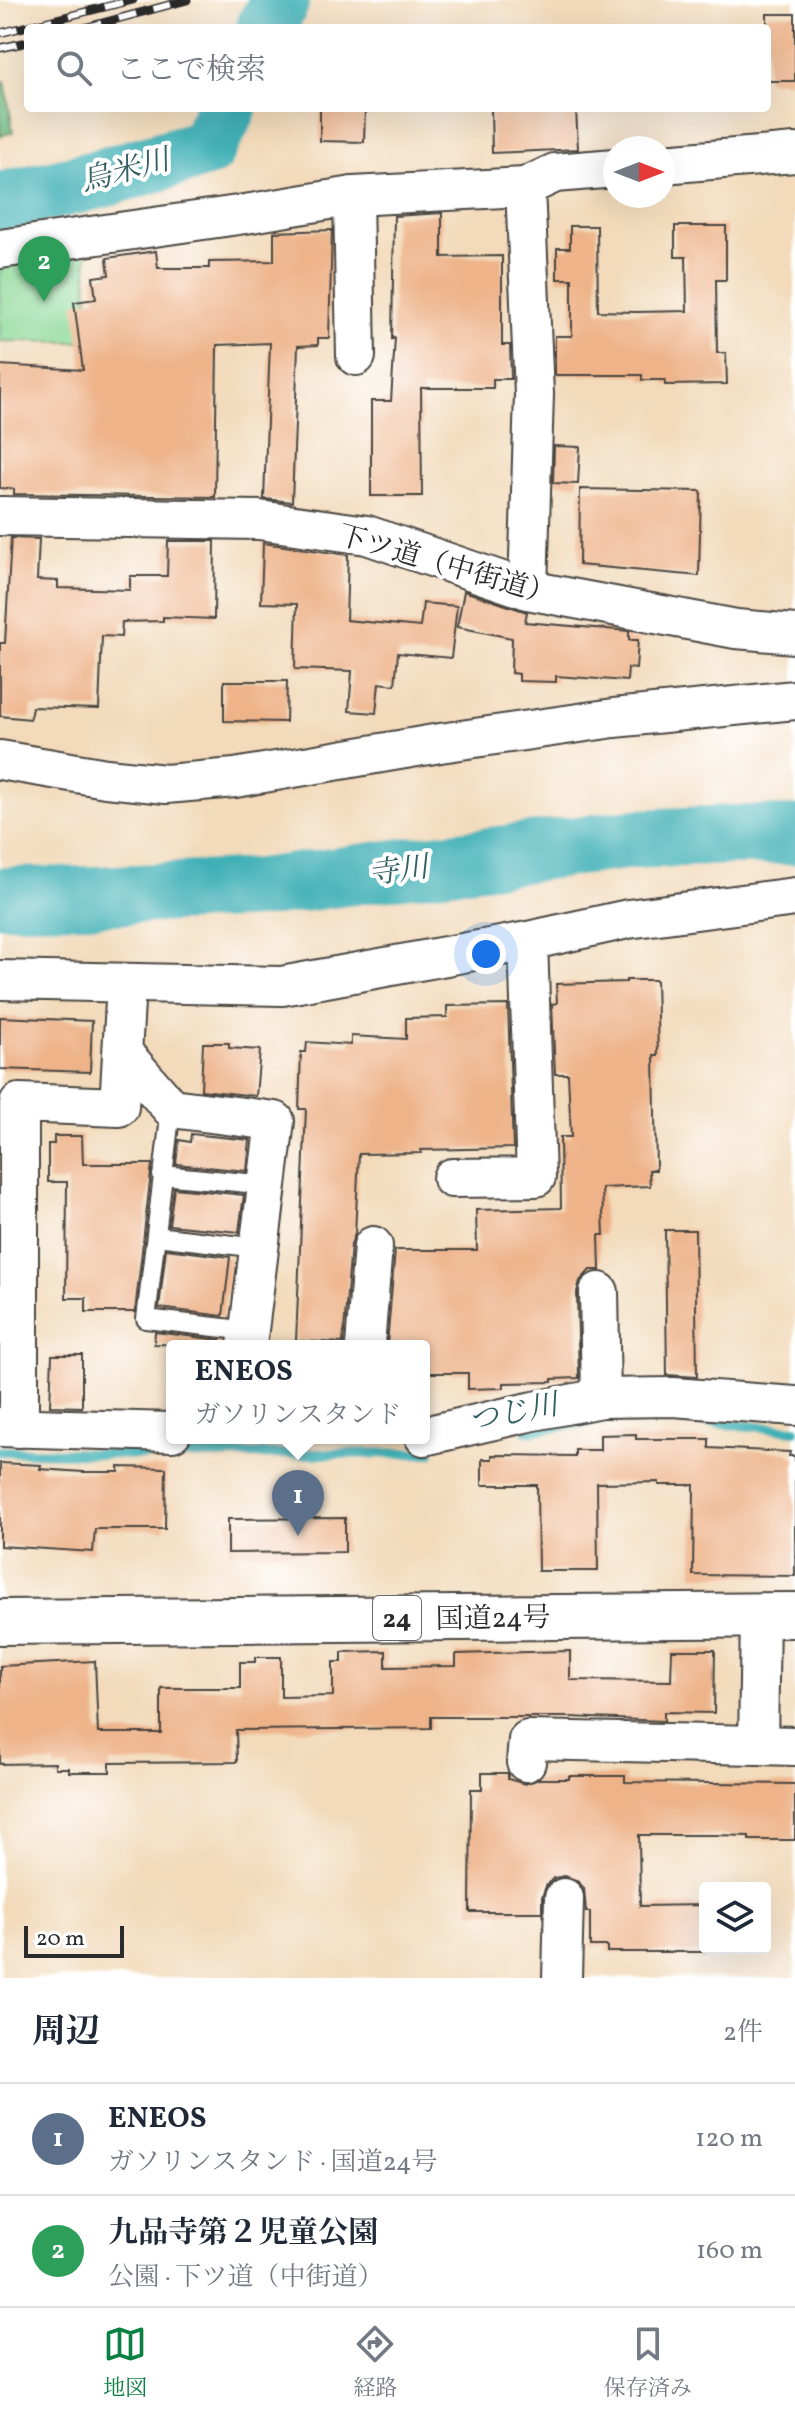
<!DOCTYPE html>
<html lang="ja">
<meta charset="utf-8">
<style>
:root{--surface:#fff;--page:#f6f6f7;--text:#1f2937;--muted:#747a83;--line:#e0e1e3;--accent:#0b8043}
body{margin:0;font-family:Vollkorn,"Noto Serif JP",serif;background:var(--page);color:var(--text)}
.controls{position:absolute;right:24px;bottom:24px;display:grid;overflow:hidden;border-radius:8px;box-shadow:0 8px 32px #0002}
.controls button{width:72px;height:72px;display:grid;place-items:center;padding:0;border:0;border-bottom:2px solid var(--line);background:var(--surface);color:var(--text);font:40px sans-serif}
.compass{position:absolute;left:603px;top:136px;width:72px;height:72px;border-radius:50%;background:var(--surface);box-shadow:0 8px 32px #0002;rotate:90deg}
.scale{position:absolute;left:24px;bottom:20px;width:100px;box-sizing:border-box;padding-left:8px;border:4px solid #2b2b2b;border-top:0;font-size:22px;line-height:28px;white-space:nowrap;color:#2b2b2b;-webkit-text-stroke:6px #fff;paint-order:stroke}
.you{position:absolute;left:486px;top:954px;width:28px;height:28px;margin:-20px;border:6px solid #fff;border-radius:50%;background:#1a73e8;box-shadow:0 0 0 12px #1a73e833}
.badge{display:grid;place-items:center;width:52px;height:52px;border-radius:50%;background:var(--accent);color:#fff;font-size:26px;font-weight:700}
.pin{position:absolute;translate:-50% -66px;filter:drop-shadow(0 2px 4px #0008)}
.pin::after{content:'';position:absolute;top:42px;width:28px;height:24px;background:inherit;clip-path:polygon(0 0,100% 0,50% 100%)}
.popup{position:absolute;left:166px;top:1340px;width:264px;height:104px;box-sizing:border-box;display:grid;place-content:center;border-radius:8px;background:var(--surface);filter:drop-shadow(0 2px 6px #0005);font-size:26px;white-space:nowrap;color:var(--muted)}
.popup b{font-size:30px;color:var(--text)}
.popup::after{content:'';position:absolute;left:50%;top:100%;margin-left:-16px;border:16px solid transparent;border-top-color:var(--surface)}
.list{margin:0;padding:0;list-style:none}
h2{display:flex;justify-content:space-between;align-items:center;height:104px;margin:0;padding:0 32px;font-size:34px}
h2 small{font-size:26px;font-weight:400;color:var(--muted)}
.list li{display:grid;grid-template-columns:52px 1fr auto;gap:24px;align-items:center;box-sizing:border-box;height:112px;padding:0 32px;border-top:2px solid var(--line)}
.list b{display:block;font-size:30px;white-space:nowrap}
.list p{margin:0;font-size:26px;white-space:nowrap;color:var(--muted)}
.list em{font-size:26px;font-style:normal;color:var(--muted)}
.icon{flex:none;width:44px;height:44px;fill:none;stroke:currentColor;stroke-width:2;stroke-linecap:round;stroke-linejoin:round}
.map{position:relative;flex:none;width:795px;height:1978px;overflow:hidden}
.search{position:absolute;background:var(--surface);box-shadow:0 8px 32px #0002;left:24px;right:24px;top:24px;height:88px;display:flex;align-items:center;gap:20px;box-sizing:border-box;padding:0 28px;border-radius:8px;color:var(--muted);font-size:30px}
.sheet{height:328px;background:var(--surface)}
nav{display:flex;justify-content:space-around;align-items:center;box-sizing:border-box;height:112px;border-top:2px solid var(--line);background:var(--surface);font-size:22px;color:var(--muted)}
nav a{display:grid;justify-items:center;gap:4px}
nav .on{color:var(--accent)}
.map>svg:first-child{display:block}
</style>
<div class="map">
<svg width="795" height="1978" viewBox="0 0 795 1978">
<rect width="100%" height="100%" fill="#fff"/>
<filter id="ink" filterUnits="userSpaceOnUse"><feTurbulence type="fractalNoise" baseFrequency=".0125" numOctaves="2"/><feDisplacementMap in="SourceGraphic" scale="16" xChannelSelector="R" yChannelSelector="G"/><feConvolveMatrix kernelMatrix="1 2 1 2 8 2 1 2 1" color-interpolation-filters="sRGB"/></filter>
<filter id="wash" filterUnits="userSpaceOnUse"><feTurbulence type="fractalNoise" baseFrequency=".006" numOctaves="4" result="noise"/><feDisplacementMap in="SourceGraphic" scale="32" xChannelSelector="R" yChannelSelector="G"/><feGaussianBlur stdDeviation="1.8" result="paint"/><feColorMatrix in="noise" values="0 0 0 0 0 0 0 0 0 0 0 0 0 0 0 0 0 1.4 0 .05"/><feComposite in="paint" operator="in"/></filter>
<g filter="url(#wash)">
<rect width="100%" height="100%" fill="#f2daba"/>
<path fill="#8cd997" stroke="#5c8261" stroke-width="2" d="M86,244L89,342L0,341V262Z"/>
<path fill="#71b980" stroke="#4e7256" stroke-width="2" d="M5,81L13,132L0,136V83Z"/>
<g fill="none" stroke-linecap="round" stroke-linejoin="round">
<g stroke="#3fb0b6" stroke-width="10">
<path d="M527,1431L632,1416L795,1430"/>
<path d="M0,1451L143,1455L430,1453"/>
</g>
<g stroke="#3fb0b6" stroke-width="60">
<path d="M266,28L280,0"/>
<path d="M0,202L95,180L206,148L227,108"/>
<path d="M0,897L94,896L260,888L403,868L633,839L732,835H795"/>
</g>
</g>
<g id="blocks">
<g fill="#eeb389">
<rect x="767" y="14" width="28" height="67"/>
<path d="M320,108H365L364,142L320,141Z"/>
<path d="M491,108H576L578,149L492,153Z"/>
<path d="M442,213V257L502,256V345H510L511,379H493V388H421L422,496H371V401H391L395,338L392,339L394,216Z"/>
<path d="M570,226H597L598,311L636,312L687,311L686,257H675V226H726V280H716L717,353H726L727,384L665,385V380H642V375H555V336H572V279H557V248H570Z"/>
<path d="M332,230L329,338H318V345L298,346L292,502L264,499L270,343L217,345L215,497L14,494V489L0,488V365L83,370L74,302L96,299L93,277L109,275L107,258L156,251L158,268H209V262L274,261V232Z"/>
<path d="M554,446L580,447L578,484L553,483Z"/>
<path d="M580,489L701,491L699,576L579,565Z"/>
<path d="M11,538L39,539L37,580L58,581V588L130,590V576H167L168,541H215L214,619L163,617V621L122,622L121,637L102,636L99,709L32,707L30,719L0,716V643H5Z"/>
<path d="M263,543L348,555L346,620L420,627L423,603L457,606L451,658L398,653L395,685L379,683L376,713L349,711L352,671L295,669L297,604L261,603Z"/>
<path d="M464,591L527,612L525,622L629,631V640H638L636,669L628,668L627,681L556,676V682L519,681V674L511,673L512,638L457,627Z"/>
<path d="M224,681H287L286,722L224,721Z"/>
<path d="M626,980H656L658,1055H654L656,1170H649L650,1186L602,1188L604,1235H599L600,1270H590L580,1281L577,1292L579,1378L552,1379V1382L504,1383V1388L468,1389V1373H424V1346L387,1345L395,1250H477L476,1210L561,1208L560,1137H571L568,1074H555L552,1004L557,1003L556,984L626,982Z"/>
<path d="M508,1005L513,1148L421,1150V1153L359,1154L355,1234L351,1244L343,1343L296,1341L306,1109H299L301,1052H306L307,1042L351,1045V1036L406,1039V1018L447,1017V1006Z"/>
<path d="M0,1017L92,1021L90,1072L0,1069Z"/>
<path d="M203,1043H229V1048L260,1050L256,1096L201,1090Z"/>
<path d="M191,1134L250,1140L247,1171L176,1164L179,1140L190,1142Z"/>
<path d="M54,1136H82L83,1164H152L135,1312H86V1298H66L67,1182H48V1144H54Z"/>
<path d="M174,1188L244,1195L239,1232L169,1225Z"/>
<path d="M665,1230H695L697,1377L667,1375Z"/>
<path d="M166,1249L230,1257L223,1316L159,1308Z"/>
<path d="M155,1332L220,1340V1346L154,1344Z"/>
<path d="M52,1355H82V1407L50,1406Z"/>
<path d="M636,1434V1439H709V1448L790,1452L789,1456H795V1576L693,1575L694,1485H659V1482L597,1483L598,1571H538L537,1485H482V1459H492V1455L575,1456V1450H600V1435Z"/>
<path d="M0,1463L41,1465L40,1469L83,1472H119V1467L166,1468L165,1529H95L93,1552L0,1546Z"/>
<path d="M345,1518V1552L228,1553V1519Z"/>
<path d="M672,1650H715L714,1713L664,1712V1721L569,1717H431V1728L236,1730L237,1762L110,1763V1772H69V1768H55V1763L0,1764V1666L95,1661L98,1733H161V1688H240V1662H255V1657H281V1697L333,1696V1662H342V1652L386,1651V1667L456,1666V1654L570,1651V1680L671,1681Z"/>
<path d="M482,1773H508V1779L525,1784L539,1779H569V1776H625V1782L795,1784V1840H749V1836L715,1835H639L640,1906L705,1905V1952H607V1946H590V1912H586L584,1888L576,1880L565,1876L554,1878L546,1886L542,1897V1912H470L471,1789H482Z"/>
</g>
</g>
</g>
<g filter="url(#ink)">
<use href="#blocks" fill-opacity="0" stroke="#494540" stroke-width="2"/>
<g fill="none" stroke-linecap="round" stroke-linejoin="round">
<defs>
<g id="lane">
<path d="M171,1108L146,1319L249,1331"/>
<path d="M162,1175L267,1185"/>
<path d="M156,1236L259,1248"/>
</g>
<g id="street">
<path d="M663,164L795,153"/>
<path d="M525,187L534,394L528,590"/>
<path d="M353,196L356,356"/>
<path d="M0,249L245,214L353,196L525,187L555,173L615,168"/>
<path d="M0,516L259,520L367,535L528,590L736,629L795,634"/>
<path d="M0,760L106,778L166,784L235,778L440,743L614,718L795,700"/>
<path d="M0,980L282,986L528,941L628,919L795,897"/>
<path d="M123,1053L171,1108L275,1121L247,1346"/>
<path d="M452,1178L536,1177L528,941"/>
<path d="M599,1292L601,1398"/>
<path d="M365,1346L373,1246"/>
<path d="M0,1427L172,1432"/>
<path d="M19,1428V1103L119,1107L126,984"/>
<path d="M424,1436L529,1412L601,1398L673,1397L795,1406"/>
<path d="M758,1745L795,1746"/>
<path d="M526,1762L528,1740L758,1745L760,1615"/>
<path d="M562,1978L564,1898"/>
</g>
<path id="highway" d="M0,1622L795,1615"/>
</defs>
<use href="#lane" stroke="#494540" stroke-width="22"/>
<use href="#street" stroke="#494540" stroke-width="42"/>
<use href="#highway" stroke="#494540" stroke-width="48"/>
<use href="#lane" stroke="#fff" stroke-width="18"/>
<use href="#street" stroke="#fff" stroke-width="38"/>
<use href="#highway" stroke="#fff" stroke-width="44"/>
<defs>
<g id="rail">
<path d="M84,28L187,0"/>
<path d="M0,33L133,0"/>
<path d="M0,48L28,42"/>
</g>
</defs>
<use href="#rail" stroke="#2b2b2b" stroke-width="9"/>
<use href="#rail" stroke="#fff" stroke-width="6" stroke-dasharray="18" stroke-linecap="butt"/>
</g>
</g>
<g text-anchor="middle" stroke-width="8" stroke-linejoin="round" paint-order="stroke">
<rect fill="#fff" stroke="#6b6b6b" stroke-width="2" x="373" y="1596" width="48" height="44" rx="6"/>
<g font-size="26" font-weight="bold" fill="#2b2b2b">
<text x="397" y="1627">24</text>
</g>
<g font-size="28" fill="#2b2b2b" stroke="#fff">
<text transform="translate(447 564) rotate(16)" y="10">下ツ道（中街道）</text>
<text transform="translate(493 1617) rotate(-1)" y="10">国道24号</text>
</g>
<g font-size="30" font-style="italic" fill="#336063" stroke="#fff">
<text transform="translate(125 170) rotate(-15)" y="10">烏米川</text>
<text transform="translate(398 870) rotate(-8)" y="10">寺川</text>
<text transform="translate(513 1412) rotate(-11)" y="10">つじ川</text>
</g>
</g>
</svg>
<div class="controls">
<button><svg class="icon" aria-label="layers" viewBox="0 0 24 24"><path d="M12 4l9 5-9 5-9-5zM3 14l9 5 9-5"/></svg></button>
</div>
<svg class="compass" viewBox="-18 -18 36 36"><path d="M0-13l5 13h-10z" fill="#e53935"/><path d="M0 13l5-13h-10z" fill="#747a83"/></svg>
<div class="scale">20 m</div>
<div class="you"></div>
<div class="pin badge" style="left:298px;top:1536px;background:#5c6f8a">1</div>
<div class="popup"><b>ENEOS</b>ガソリンスタンド</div>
<div class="pin badge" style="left:44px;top:302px;background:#2e9e5b">2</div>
<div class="search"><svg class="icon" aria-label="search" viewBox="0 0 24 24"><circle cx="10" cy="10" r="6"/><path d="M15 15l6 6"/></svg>ここで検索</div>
</div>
<section class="sheet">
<h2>周辺<small>2件</small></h2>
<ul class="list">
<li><span class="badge" style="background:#5c6f8a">1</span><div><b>ENEOS</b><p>ガソリンスタンド · 国道24号</p></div><em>120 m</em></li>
<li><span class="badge" style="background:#2e9e5b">2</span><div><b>九品寺第２児童公園</b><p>公園 · 下ツ道（中街道）</p></div><em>160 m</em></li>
</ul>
</section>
<nav>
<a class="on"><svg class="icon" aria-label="map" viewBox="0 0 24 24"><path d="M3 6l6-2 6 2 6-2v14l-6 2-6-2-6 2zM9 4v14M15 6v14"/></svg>地図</a>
<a><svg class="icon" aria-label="directions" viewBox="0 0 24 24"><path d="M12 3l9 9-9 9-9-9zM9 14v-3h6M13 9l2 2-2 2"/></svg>経路</a>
<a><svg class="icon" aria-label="saved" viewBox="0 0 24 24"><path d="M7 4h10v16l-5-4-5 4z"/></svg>保存済み</a>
</nav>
